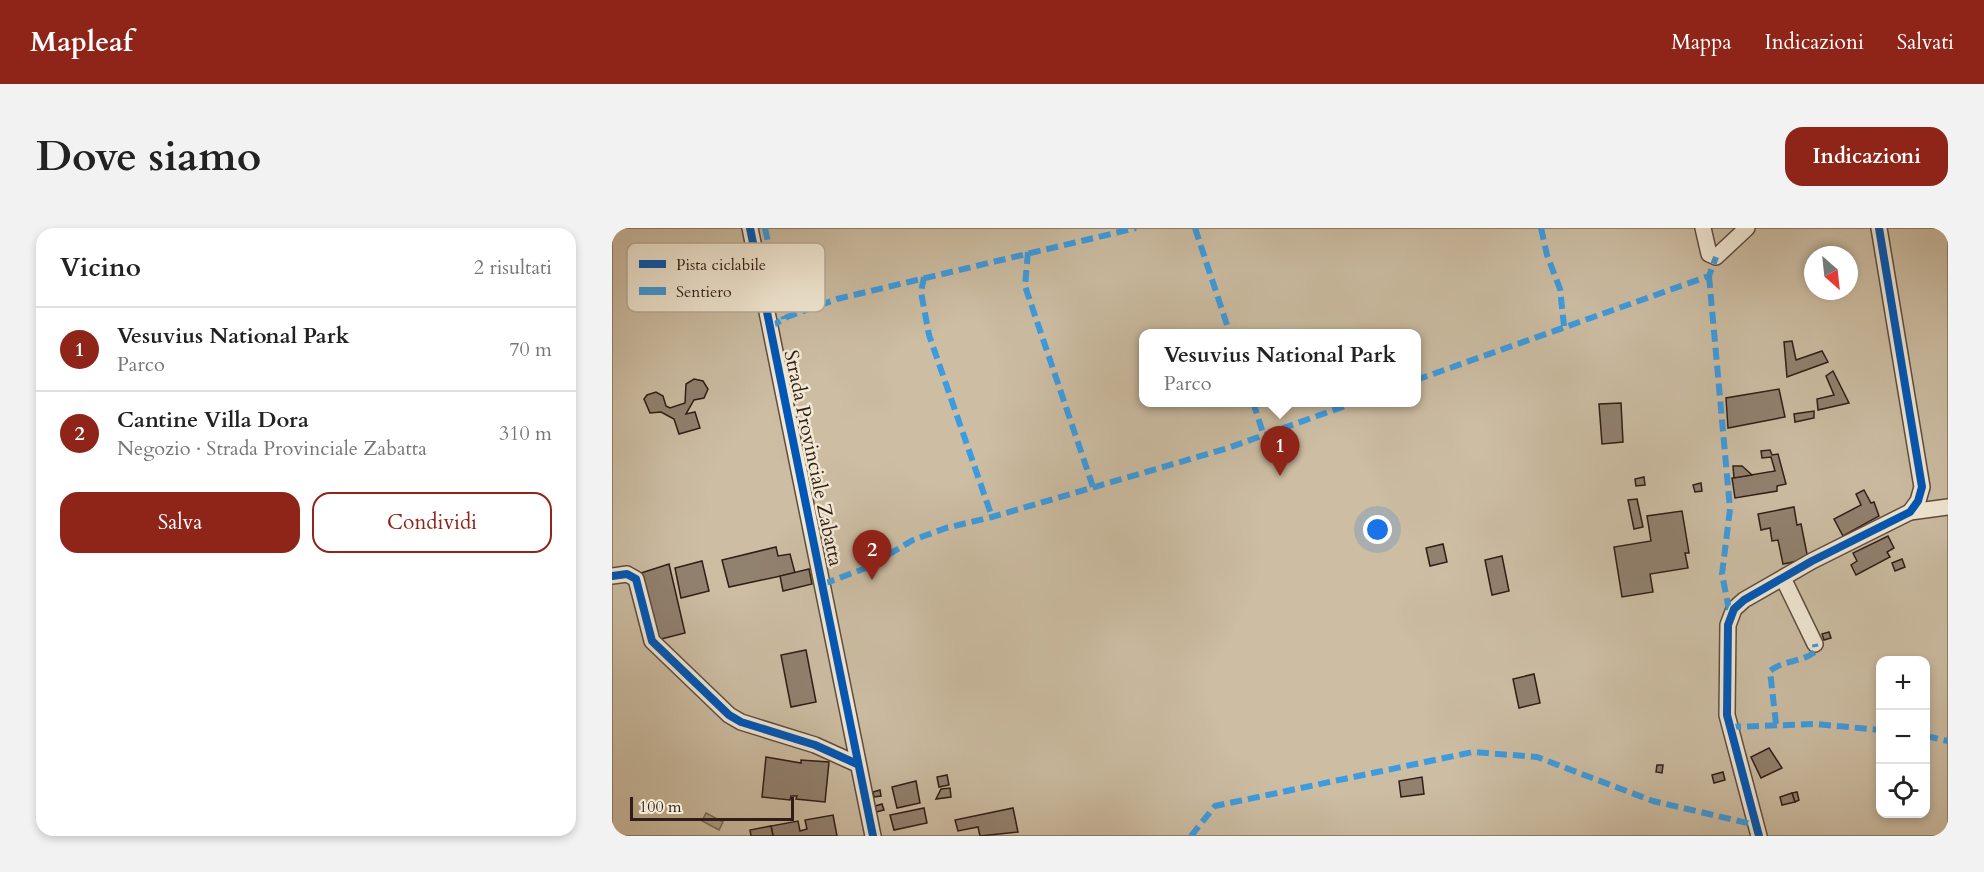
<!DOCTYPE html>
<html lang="it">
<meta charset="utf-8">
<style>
:root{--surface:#fff;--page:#f2f2f2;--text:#222;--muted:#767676;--line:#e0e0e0;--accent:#8f2418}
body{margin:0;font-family:Cardo,serif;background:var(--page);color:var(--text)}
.controls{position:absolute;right:18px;bottom:18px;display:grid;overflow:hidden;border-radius:12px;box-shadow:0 3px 9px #0003}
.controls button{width:54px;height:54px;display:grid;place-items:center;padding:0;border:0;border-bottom:2px solid var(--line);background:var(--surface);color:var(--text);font:30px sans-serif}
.compass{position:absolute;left:1192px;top:18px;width:54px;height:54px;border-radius:50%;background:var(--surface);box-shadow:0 3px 9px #0003;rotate:153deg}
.scale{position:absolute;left:18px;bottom:15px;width:164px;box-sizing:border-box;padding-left:6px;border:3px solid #2f1d17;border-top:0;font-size:16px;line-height:21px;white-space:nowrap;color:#2f1d17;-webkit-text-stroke:4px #f3ead6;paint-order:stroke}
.you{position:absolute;left:766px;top:302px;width:21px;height:21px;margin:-15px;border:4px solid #fff;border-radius:50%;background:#1a73e8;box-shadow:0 0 0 9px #1a73e833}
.badge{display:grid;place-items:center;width:39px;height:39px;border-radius:50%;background:var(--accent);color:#fff;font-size:20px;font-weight:700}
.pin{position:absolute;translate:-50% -50px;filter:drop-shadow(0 2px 3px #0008)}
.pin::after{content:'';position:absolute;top:32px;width:21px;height:18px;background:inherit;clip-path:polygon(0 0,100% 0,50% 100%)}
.popup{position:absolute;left:527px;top:101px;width:282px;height:78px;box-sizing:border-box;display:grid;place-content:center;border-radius:12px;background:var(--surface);filter:drop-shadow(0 2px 4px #0005);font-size:20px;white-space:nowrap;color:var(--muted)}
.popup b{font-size:22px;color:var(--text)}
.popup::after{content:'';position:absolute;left:50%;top:100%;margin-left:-12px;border:12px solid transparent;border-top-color:var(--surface)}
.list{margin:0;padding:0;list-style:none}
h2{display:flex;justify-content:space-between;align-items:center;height:78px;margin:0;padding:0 24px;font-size:26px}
h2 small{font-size:20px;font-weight:400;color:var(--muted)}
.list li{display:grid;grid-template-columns:39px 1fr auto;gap:18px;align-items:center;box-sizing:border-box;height:84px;padding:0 24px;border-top:2px solid var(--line)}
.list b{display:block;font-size:22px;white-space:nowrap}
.list p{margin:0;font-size:20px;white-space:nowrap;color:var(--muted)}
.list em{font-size:20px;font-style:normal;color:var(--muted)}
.actions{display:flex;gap:12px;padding:18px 24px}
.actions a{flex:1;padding:14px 0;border:2px solid var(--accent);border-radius:18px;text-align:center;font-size:21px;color:var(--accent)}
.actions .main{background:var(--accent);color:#fff}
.icon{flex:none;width:33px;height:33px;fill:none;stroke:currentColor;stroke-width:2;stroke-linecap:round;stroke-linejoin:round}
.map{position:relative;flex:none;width:1336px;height:608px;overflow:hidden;border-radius:18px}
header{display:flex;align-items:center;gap:36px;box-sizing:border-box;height:84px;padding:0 30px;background:var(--accent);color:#fff}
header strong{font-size:28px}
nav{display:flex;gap:33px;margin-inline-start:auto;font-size:21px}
.intro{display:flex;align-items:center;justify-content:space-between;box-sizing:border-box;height:144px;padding:0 36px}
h1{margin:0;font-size:42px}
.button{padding:15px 27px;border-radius:18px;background:var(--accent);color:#fff;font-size:21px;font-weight:700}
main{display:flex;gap:36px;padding:0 36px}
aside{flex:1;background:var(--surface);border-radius:18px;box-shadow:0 3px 9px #0003}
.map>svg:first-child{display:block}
</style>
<header>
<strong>Mapleaf</strong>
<nav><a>Mappa</a><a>Indicazioni</a><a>Salvati</a></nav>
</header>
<div class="intro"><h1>Dove siamo</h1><a class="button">Indicazioni</a></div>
<main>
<aside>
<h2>Vicino<small>2 risultati</small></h2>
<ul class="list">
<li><span class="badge">1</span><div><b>Vesuvius National Park</b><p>Parco</p></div><em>70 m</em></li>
<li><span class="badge">2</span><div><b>Cantine Villa Dora</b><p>Negozio · Strada Provinciale Zabatta</p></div><em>310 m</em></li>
</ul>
<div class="actions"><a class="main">Salva</a><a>Condividi</a></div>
</aside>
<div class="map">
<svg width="1336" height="608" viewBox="0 0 1336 608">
<rect width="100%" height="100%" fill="#ecdec0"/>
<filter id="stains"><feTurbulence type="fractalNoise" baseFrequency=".00333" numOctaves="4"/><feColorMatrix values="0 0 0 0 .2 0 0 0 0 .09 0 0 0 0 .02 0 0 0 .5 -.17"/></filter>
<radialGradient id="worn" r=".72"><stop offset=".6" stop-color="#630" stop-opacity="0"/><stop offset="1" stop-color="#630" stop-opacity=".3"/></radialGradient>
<path fill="#ccbda3" stroke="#7e6d5d" stroke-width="1.5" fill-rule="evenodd" d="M0,0H1336V608H0ZM1201,27H1237V63H1201ZM532,106H804V174H532ZM1268,433H1314V586H1268Z"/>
<path fill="#ac9c87" stroke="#7a695a" stroke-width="1.5" d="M94,585L111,594L107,602L90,593Z"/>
<g fill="#91816f" stroke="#2f1d17" stroke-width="1.5">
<path d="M1180,113L1184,132L1210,123L1216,134L1175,149L1172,114Z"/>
<path d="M1221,143L1237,175L1206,182L1205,171L1222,167L1214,148Z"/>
<path d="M82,151L91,153L96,161L92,170L82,172L74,186L83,184L88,200L67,206L62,191L49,184L38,185L32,171L35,167L44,164L51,168L54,178L58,180L73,175L74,156Z"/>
<path d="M1167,161L1173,189L1116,200L1114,170Z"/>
<path d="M1009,175L1011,214L990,216L987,176Z"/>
<path d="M1202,183V190L1183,194L1182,186Z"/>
<path d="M1158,222L1160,227L1166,226L1174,256L1165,258V263L1123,270L1120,250L1163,243L1159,229L1150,230L1149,223Z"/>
<path d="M1121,238H1130L1140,247L1122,250Z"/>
<path d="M1032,249L1033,257L1024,258L1023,251Z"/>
<path d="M1089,255L1090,263L1083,264L1081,257Z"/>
<path d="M1252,262L1259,275L1262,274L1267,288L1231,308L1222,291L1249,277L1244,266Z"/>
<path d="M1025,271L1031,299L1022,301L1016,272Z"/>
<path d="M1182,279L1185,297L1189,296L1196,331L1171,336L1166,312L1160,313L1158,300L1149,302L1146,286Z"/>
<path d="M1070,283L1077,325H1073L1076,340L1038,346L1041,364L1010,369L1002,319L1039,313L1035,288Z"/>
<path d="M1276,308L1282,320L1275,324L1278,329L1244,347L1239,337L1245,333L1241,325Z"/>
<path d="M831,316L835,334L818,338L814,320Z"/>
<path d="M164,319L166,328L178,326L183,345L117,359L110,332Z"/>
<path d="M890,328L897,363L880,367L873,332Z"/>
<path d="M1290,331L1293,339L1283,343L1280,335Z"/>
<path d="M90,333L97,363L69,370L63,340Z"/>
<path d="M57,336L73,405L45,412L29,345Z"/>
<path d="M197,341L200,356L171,363L168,348Z"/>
<path d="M1217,404L1219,410L1212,412L1210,406Z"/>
<path d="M194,422L204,474L179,479L169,427Z"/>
<path d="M922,446L928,475L907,480L901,451Z"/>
<path d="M1157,520L1170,540L1149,550L1139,529Z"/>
<path d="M154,529L189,535V532L217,534L213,574L184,571L185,568H179L178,572L150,569Z"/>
<path d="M1045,537H1051L1050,545L1044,544Z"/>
<path d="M1111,544L1113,552L1102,555L1100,547Z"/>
<path d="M335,547L337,557L327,559L325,549Z"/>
<path d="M810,549L812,566L789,569L787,553Z"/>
<path d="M304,553L308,575L285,580L280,559Z"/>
<path d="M338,560L339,569L324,571L329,561Z"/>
<path d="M268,562L269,568L262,569L261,564Z"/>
<path d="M1185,564L1187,572L1183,574L1180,565Z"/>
<path d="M1180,565L1183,574L1170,577L1168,569Z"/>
<path d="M270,576L272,582L264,584L263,578Z"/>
<path d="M312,580L315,595L282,602L278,587Z"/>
<path d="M401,580L406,604L368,608L366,599L346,603L343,592Z"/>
<path d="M221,587L225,608H161L159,598L186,593L188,603L195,601L193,592Z"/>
<path d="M159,598L161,608H139L138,602Z"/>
</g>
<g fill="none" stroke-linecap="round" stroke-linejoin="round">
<defs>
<g id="minor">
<path d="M138,0L261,608"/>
<path d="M1091,0L1097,26L1104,29L1135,0"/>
<path d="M1298,284L1336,279"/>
<path d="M0,348L15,346L24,351L40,413L117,487L129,494L203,517L245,536"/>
<path d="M1171,350L1203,416"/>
<path d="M1147,608L1115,487L1116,397L1122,381L1132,372L1200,333L1298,284L1306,273L1310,259L1267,0"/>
</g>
</defs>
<use href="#minor" stroke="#5e4d41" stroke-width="18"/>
<use href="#minor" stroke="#f3ead6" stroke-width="15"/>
<g stroke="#3d9bdf" stroke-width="6" stroke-dasharray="12 6" stroke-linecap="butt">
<path d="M153,0L172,91"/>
<path d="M583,0L618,106"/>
<path d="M929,0L935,27L948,61L952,98"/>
<path d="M416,24L413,58L481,259"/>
<path d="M1097,48L1118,281L1110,346L1118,387"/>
<path d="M312,49L309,64L317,107L380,289"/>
<path d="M158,99L175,89L225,71L524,0"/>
<path d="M804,152L1097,48L1104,29"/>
<path d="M641,174L652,208"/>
<path d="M211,356L254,340L301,312L334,300L380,289L616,220L744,174"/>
<path d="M1164,496L1158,443C1171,432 1192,434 1204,423L1203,416"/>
<path d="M1117,499L1204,496L1268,502"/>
<path d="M1314,508L1336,513"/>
<path d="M579,608L603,578L861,524L925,529L1041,573L1144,597"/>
</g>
<defs>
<g id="cycleway">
<path d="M138,0L261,608"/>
<path d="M0,348L15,346L24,351L40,413L117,487L129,494L203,517L245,536"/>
<path d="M1147,608L1115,487L1116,397L1122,381L1132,372L1200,333L1298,284L1306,273L1310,259L1267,0"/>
</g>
</defs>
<use href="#cycleway" stroke="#f3ead6" stroke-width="11"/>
<use href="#cycleway" stroke="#0057b8" stroke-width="8"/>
</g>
<g text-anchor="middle" stroke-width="5" stroke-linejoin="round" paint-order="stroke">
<g font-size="20" fill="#2f1d17" stroke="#f3ead6">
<text transform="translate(202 230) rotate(78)" y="7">Strada Provinciale Zabatta</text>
</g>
</g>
<rect x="15" y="15" width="198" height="69" rx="9" fill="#f3ead6" stroke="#b8ac9d" stroke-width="1.5"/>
<rect x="27" y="32" width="27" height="8" fill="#0057b8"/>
<rect x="27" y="59" width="27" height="8" fill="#3d9bdf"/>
<g font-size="16" fill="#2f1d17">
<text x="64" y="42">Pista ciclabile</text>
<text x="64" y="69">Sentiero</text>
</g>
<rect width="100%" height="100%" filter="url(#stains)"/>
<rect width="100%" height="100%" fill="url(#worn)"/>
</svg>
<div class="controls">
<button>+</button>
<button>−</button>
<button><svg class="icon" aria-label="locate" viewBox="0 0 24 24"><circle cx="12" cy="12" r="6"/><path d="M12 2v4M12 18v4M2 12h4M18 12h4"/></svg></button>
</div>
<svg class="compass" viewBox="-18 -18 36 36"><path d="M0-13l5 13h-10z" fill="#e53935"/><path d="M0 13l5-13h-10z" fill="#767676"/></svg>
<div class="scale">100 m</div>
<div class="you"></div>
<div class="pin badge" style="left:668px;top:248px">1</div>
<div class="popup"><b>Vesuvius National Park</b>Parco</div>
<div class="pin badge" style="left:260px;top:352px">2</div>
</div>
</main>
